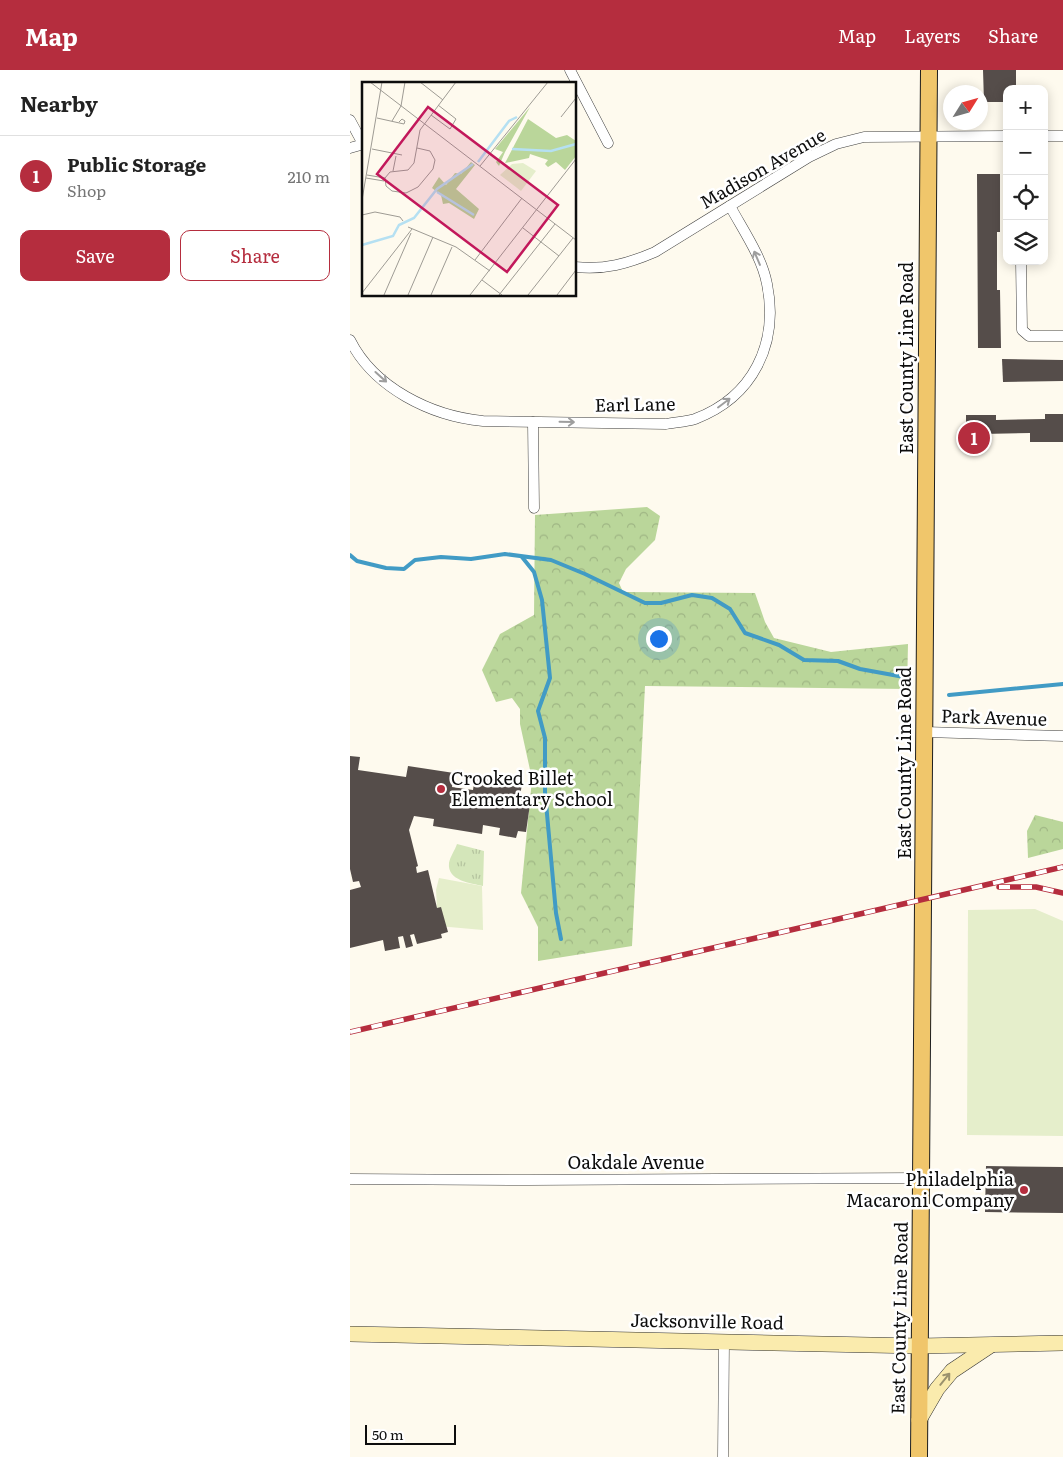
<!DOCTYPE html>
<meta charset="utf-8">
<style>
:root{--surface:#fff;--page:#f6f6f6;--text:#222;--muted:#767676;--line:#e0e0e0;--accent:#b52d3e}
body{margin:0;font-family:Literata,serif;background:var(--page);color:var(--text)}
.controls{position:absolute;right:15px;top:15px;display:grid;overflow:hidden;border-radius:10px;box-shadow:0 2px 12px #0003}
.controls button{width:45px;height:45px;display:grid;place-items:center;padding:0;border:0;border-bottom:1px solid var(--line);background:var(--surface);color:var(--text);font:25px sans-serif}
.compass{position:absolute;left:593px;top:15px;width:45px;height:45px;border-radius:50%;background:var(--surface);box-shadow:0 2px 12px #0003;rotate:53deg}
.scale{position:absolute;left:15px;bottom:12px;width:91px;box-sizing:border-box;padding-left:5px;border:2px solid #0d0d0d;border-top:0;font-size:14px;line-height:18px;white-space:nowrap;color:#0d0d0d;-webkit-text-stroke:4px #fff;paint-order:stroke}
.you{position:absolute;left:308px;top:568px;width:18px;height:18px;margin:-12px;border:4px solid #fff;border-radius:50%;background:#1a73e8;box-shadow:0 0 0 8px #1a73e833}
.badge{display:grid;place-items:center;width:32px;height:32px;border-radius:50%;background:var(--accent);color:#fff;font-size:16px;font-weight:700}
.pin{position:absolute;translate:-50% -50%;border:2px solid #fff;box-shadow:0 1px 5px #0006}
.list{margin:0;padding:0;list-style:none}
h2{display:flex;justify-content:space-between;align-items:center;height:65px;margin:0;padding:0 20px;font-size:21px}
h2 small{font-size:16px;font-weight:400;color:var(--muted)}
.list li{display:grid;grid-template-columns:32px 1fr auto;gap:15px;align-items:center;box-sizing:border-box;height:80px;padding:0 20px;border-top:1px solid var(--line)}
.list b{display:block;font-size:19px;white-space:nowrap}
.list p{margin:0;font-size:16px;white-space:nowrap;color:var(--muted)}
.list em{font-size:16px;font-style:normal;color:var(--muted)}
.actions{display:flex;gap:10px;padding:15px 20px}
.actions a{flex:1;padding:11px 0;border:1px solid var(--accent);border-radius:10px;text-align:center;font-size:18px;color:var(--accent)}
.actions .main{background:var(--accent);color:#fff}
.icon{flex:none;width:28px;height:28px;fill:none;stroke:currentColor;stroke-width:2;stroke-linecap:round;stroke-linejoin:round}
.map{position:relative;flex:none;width:713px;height:1387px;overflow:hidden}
header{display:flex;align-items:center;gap:30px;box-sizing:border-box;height:70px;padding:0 25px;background:var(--accent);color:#fff}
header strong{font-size:24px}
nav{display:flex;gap:28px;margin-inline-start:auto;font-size:18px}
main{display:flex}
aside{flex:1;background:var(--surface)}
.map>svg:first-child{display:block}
</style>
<header>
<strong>Map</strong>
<nav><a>Map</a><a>Layers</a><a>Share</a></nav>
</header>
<main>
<aside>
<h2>Nearby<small></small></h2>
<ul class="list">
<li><span class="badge">1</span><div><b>Public Storage</b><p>Shop</p></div><em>210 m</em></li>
</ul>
<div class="actions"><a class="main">Save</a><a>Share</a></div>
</aside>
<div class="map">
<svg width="713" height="1387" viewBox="0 0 713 1387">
<defs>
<pattern id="grass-tufts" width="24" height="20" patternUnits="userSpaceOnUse" patternTransform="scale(1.25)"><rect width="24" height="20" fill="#d4e6ba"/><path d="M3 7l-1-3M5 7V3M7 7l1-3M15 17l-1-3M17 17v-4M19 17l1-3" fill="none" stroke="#b5c49f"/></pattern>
<pattern id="forest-crowns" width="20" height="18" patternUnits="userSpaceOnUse" patternTransform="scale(1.25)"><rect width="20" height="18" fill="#bad69a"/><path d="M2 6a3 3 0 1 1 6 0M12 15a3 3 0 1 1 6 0" fill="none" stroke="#9fb684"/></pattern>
</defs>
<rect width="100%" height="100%" fill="#fefaee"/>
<path fill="url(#grass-tufts)" d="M107,774L134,781L133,816C121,813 97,811 99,793C100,787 105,780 107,774Z"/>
<g fill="url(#forest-crowns)">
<path d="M297,437L310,446L305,470L276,499L269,513L273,522L405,523L415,552L424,568L481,582L558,574L557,619L295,616L282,876L188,891V857L171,823L182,709L170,654V639L162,628L146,632L132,600L150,564L184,545L185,445Z"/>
<path d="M685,745L713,752V779L678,788L677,761Z"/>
</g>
<g fill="#e5eecb">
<path d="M89,808L132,816L133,860L88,856L86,820Z"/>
<path d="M685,839L713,851V1066L617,1065L618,840Z"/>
</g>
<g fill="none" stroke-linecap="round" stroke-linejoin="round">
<g stroke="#419bc5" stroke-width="4">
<path d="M0,485L7,491L36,498L54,499L65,490L91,487L121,489L155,484L201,490L235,504L295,533H311L342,525L362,528L380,539L395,563L429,575L454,590L488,591L510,599L554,607"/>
<path d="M172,487L184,502L192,530L200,608L188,641L195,668V722L206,843L211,869"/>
<path d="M599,625L713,614"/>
</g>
</g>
<g fill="#554d4a">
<path d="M633,0H666V19H657V32H634Z"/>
<path d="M627,104H650V162H647V220H650L651,278H628Z"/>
<path d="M652,289L713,290V311L653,312Z"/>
<path d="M695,344H713V372H680V363L632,364V374H616V345H646V350L695,349Z"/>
<path d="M0,686L10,687L8,700L56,707L58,696L104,703L102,717L123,720L125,706L172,714L170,726L181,727L176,762L168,761L166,768L149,765L150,758L133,755L132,764L83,756L84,749L64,746L59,760L68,796L66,797L67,803L78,800L87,838L91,837L98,862L91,864L92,868L67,874L64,864L60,865L63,876L56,878L53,866L48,867L50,878L35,881L33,870L0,878V820L11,817L9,811L3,812L0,799Z"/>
<path d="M636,1096L713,1097V1143L635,1142Z"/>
</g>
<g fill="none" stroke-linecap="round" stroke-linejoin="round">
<defs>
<g id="street">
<path d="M220,0L258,73"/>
<path d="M0,50L13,74"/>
<path d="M694,66H713"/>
<path d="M0,78L14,74"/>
<path d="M671,191L672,260L679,266H713"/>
<path d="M225,197C255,200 277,194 305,182L459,87L486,74L514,67L657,66"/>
<path d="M0,270C24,318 81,346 133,351L316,354C325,352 336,352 345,349C403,327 429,274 417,214C412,187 393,160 380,136"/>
<path d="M183,352L184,438"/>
<path d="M575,662L713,666"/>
<path d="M0,1109L179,1110L572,1108"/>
<path d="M373,1387L374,1271"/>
</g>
<g id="secondary">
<path d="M0,1264L569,1276L713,1273"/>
<path d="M569,1350L587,1319L602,1301L641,1275"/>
</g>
<path id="primary" d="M569,1387L579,0"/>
</defs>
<use href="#street" stroke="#404040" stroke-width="11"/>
<use href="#secondary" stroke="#2f2f2f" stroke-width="16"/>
<use href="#primary" stroke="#1e1e1e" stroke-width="18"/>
<use href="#street" stroke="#fff" stroke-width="10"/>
<use href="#secondary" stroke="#faebad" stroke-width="15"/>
<use href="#primary" stroke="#f0c66b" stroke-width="16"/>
<defs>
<g id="rail">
<path d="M649,817H686L713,823"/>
<path d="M0,962L713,797"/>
</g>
</defs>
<use href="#rail" stroke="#b52d3e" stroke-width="5.5"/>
<use href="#rail" stroke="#fff" stroke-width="4" stroke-dasharray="11" stroke-linecap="butt"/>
</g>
<defs><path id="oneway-shaft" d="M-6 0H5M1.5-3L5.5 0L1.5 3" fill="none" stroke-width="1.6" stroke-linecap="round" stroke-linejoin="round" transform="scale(1.25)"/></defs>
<g stroke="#9e9e9e">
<use href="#oneway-shaft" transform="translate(407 188) rotate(-113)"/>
<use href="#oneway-shaft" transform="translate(31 307) rotate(42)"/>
<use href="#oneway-shaft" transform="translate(374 333) rotate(-37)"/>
<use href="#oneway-shaft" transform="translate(217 352) rotate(1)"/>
</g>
<use stroke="#9b926d" href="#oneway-shaft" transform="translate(595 1309) rotate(-51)"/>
<g fill="#b52d3e" stroke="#fff" stroke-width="2">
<circle cx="91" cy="719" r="5"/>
<circle cx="674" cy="1120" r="5"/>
</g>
<g text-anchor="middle" stroke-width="5" stroke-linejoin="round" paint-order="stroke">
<g font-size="18" fill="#0d0d0d" stroke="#fff">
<text transform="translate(413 99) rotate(-30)" y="6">Madison Avenue</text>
<text transform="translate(557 288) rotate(-90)" y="6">East County Line Road</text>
<text transform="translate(285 335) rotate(-1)" y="6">Earl Lane</text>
<text transform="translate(644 648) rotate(2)" y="6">Park Avenue</text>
<text transform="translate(555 693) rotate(-90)" y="6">East County Line Road</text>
<text x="286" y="1099">Oakdale Avenue</text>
<text transform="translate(550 1248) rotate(-89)" y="6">East County Line Road</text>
<text transform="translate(357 1252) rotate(1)" y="6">Jacksonville Road</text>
</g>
<g font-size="18" fill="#0d0d0d" stroke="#fff" text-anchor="start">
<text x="101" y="715">Crooked Billet<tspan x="101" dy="21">Elementary School</tspan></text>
<text x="664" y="1116" text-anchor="end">Philadelphia<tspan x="664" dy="21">Macaroni Company</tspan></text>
</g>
</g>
<g transform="translate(12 12)">
<rect width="214" height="214" fill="#fefaee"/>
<path d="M168,25L143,70L137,84L134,80L141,70L133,67ZM166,37L194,56L205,53L214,59V74L203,88L194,80L186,85L183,82L186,78L168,72L167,76L143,81ZM109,80L113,83L94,107L117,127L112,137L87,121L81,122L79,113L70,106L77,95L84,103L93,91L99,92Z" fill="#bad69a"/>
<path d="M161,81L174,89L159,109L138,93L150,82Z" fill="#e5eecb"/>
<path fill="none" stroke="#b5e0f2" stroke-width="2.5" d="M150,67L189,69L214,62M116,80L147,39L155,35M75,110L112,133M0,163L31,154L37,143L52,136L75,107L111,82"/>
<path fill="none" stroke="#9e9b94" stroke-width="1" d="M8,0L214,158M58,0L81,18M69,33L88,47L94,37L76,23M199,35L214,16M15,36L42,42L43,39L40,37L37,40M30,39L39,24L43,0M10,67L40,73M118,84L186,0M31,89L34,74M5,93L23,96M4,96L22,99M23,96L28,90L46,88L52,81L58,48L94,0M23,96L24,104L30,109L44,111L56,105L71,87L73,78L68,69L55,66M0,118L20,0M0,133L13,130L38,135L41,139M46,145L94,165L128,189M161,146L197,174M113,178L160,116M120,198L140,213M0,211L50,147M22,213L49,151M46,213L71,155M69,213L90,165M108,213L214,77M137,213L193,142M166,213L211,156M195,213L214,188"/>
<path fill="#c2185b" fill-opacity="0.15" stroke="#c2185b" stroke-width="2.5" d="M66,25L196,123L145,190L15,92Z"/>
<rect width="214" height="214" fill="none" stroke="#0d0d0d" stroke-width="2.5"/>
</g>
</svg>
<div class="controls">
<button>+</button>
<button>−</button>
<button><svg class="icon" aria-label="locate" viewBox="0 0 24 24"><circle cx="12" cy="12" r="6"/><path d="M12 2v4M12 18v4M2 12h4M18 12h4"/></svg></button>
<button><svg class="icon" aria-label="layers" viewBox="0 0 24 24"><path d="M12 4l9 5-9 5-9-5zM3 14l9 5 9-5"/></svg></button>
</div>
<svg class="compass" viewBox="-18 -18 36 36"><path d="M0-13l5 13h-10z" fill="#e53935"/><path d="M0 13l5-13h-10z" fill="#767676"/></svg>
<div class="scale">50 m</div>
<div class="you"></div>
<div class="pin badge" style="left:624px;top:368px">1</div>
</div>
</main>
